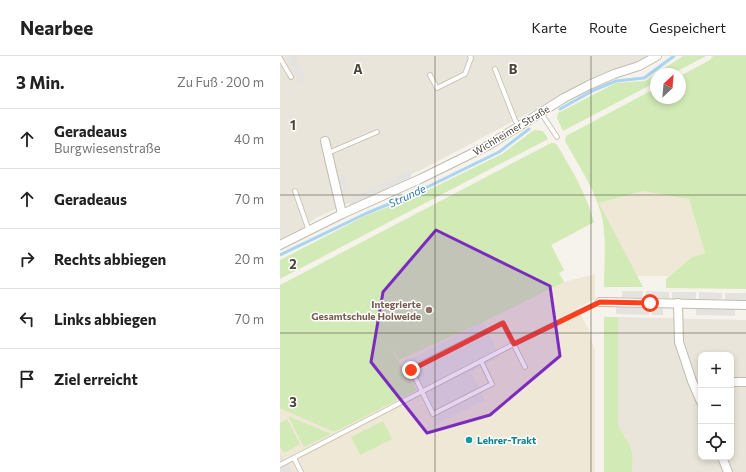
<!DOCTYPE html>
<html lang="de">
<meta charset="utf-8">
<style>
:root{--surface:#fff;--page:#f6f6f6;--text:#222;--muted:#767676;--line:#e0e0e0}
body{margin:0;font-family:Commissioner,sans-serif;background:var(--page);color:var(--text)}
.controls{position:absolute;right:12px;bottom:12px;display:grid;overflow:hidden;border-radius:8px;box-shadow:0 2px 6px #0003}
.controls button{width:36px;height:36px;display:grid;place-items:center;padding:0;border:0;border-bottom:1px solid var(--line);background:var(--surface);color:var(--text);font:20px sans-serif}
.compass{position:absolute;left:370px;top:12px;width:36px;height:36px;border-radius:50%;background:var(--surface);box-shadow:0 2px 6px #0003;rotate:26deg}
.stop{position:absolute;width:12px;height:12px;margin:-9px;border:3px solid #fc3f1d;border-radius:50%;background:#fff}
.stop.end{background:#fc3f1d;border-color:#fff;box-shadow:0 1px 4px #0008}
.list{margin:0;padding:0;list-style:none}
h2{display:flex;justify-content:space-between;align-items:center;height:52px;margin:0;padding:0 16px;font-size:17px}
h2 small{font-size:13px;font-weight:400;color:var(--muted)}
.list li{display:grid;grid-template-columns:26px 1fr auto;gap:12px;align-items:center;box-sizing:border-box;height:60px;padding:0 16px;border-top:1px solid var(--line)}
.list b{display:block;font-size:15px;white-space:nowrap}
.list p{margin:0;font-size:13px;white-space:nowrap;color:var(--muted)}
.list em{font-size:13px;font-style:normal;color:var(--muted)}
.icon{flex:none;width:22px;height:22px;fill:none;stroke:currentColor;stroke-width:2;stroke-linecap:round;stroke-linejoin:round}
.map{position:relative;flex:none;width:466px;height:416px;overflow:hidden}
header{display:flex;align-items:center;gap:24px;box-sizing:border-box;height:56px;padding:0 20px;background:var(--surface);border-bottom:1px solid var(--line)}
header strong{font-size:19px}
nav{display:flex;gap:22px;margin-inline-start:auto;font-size:14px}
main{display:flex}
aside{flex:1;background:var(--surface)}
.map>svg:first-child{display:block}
</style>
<header>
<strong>Nearbee</strong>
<nav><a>Karte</a><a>Route</a><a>Gespeichert</a></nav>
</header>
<main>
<aside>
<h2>3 Min.<small>Zu Fuß · 200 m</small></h2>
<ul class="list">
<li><svg class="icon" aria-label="ahead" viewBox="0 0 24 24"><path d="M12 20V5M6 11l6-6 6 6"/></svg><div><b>Geradeaus</b><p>Burgwiesenstraße</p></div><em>40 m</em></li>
<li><svg class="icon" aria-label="ahead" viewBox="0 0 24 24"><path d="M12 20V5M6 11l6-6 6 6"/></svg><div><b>Geradeaus</b></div><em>70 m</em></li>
<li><svg class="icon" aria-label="right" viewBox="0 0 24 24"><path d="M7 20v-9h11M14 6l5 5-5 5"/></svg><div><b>Rechts abbiegen</b></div><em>20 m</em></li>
<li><svg class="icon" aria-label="left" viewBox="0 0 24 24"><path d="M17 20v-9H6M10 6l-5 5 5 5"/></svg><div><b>Links abbiegen</b></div><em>70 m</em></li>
<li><svg class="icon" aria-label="arrive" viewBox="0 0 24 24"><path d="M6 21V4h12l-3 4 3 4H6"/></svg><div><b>Ziel erreicht</b></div></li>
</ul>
</aside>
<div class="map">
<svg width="466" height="416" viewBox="0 0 466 416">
<rect width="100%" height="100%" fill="#f6f3ec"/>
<g fill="#eae5da" fill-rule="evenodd">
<path d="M0,0H369V1L349,10L326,16L143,113L36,162L10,181L0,185Z"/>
<path d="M338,261L466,264V416H352V393L348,385L341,375L338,367ZM421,299H451V401H421Z"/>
</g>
<g fill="#efe8d6">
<path d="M293,115L308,147L314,166L271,189L284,214L279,217L284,226L315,218V243L297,252L308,272L315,295V416H0V234Z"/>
<path d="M363,135L409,143L425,197L412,201L389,220H357L319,147Z"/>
</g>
<g fill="#d2eab5">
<path d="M403,0H426L392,18H376V26L283,75L277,62L278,57L336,27L365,25Z"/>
<path d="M433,0H466V233L386,232V223L412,201L425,197L409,143L363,135L319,147L363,231H324C324,209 327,178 321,157C314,132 297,107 285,85L286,80L376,32V42H400V20L430,4Z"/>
<path d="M254,74L263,75L268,83L0,223V204L85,160L132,142L222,98Z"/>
<path d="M271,87H274L277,89C292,114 306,138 314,166L271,189L284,214L279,217L284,226L203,266L119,304L106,286L137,334L56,375H52L0,352V229Z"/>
<path d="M324,261H338V367C340,375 345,380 349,387C354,396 352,407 352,416H324Z"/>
<path d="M8,360L51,378L24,391Z"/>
<path d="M7,363L20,388L4,397L0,390V367Z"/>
<path d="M103,365L112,383L80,399L71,381Z"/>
</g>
<g fill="#e5e3e0">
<path d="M7,0H16L27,25L20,28Z"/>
<path d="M130,114L131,121L69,150L70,142Z"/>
<path d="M64,117L69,135L61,138L57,121Z"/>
<path d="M342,235H363L362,242L342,241Z"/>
<path d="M366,235L389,236V242H365Z"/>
<rect x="392" y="236" width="24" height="7"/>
<path d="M419,236L442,237V243H419Z"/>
<rect x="445" y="237" width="21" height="7"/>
<path d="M336,251L369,252V259L336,258Z"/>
<rect x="372" y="252" width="11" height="7"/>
<path d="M416,252L455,253V260L416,259Z"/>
<path d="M203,266L220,301L191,316L205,344L156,369L124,306Z"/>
<path d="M0,398L9,409L12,416H0Z"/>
</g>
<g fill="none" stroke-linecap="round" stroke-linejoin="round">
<g stroke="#a9d4f2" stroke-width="3">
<path d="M280,53L314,34L336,25L364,22L394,0"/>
<path d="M0,199L87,157L129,140L219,96L249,73"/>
</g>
<defs>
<g id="service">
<path d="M0,2L11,21"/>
<path d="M215,13L235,64L239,70"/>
<path d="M150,19L157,32L185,18L191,2L190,0"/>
<path d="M261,57L277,81"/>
<path d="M48,97L97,76"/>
<path d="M15,135L29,175"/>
<path d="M201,305L212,328L153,358L131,313L223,267L245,311"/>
<path d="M14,402L21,416"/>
<path d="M0,409L234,288L320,246"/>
</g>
<g id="minor">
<path d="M45,85L62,158"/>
<path d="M0,189L62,158L140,123L209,89L284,42L309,29L334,18L359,10L377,0"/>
<path d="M320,246L466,249"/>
<path d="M398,247L399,286L412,325L421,346"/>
<path d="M451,326H466"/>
<path d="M442,401L448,416"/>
</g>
</defs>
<use href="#service" stroke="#c2bbae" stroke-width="5.5"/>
<use href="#minor" stroke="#c2bbae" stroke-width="10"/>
<use href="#service" stroke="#fff" stroke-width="4"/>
<use href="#minor" stroke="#fff" stroke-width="8"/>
</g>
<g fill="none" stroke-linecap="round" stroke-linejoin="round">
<path stroke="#fc3f1d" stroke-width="5" d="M131,314L223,267L234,288L320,246L370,247"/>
</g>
<path fill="#7b2cbf" fill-opacity="0.2" stroke="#7b2cbf" stroke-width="3" stroke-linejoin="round" d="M156,174L270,230L280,300L210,359L147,377L91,306L103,236Z"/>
<path fill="none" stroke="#4b4439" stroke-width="1" stroke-opacity="0.55" d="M155,0V416M311,0V416M0,139H466M0,277H466"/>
<circle fill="#8d6e63" stroke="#fff" stroke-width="1.5" cx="149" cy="254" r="4"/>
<circle fill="#0f9aa8" stroke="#fff" stroke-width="1.5" cx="189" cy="384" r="4"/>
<g text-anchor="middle" stroke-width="3" stroke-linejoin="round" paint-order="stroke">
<g font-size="10" fill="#4b4439" stroke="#fff">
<text transform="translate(231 74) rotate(-31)" y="4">Wichheimer Straße</text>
</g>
<g font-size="10" font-weight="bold" fill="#785e54" stroke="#fff" text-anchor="end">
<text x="141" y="252">Integrierte<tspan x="141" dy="12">Gesamtschule Holweide</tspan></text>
</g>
<g font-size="10" font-weight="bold" fill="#0d838f" stroke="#fff" text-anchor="start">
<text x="197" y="388">Lehrer-Trakt</text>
</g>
<g font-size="11" font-style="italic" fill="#2e7ab2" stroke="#fff">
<text transform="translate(127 140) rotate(-25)" y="4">Strunde</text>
</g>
</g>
<g font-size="13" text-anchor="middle" font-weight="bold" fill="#4b4439" stroke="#fff" stroke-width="3" stroke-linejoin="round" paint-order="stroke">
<text x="78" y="18">A</text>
<text x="233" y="18">B</text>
<text x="13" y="74">1</text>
<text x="13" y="213">2</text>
<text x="13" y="351">3</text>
</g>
</svg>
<div class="controls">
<button>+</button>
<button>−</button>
<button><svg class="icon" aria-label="locate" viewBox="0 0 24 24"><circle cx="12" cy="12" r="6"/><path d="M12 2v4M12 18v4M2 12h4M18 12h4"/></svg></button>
</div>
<svg class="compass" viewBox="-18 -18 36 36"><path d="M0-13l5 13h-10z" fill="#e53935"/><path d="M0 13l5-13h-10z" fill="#767676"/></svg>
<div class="stop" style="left:370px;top:247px"></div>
<div class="stop end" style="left:131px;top:314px"></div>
</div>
</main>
